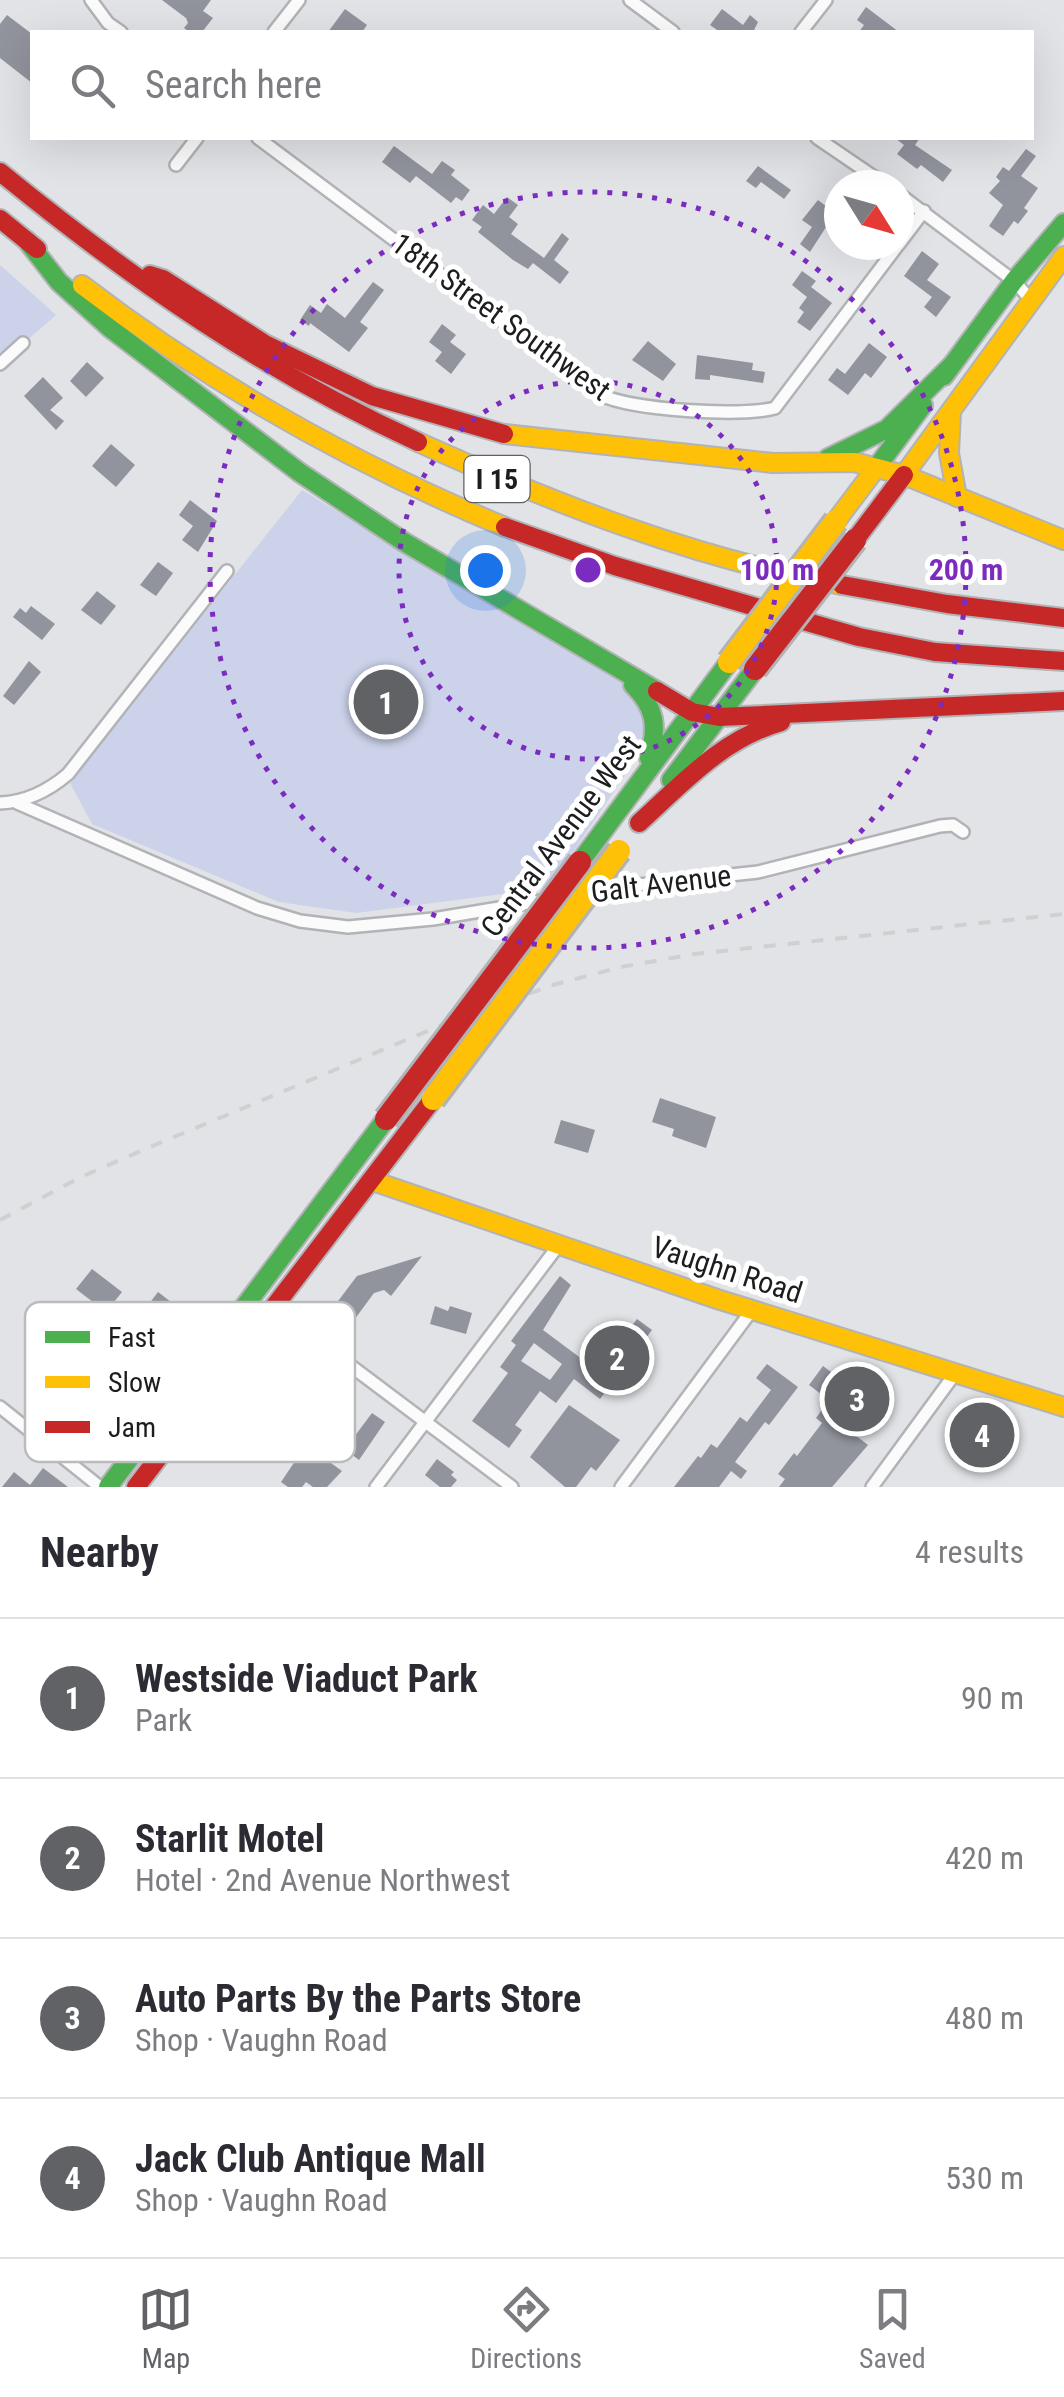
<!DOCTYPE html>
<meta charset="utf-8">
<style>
:root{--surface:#fff;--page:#f2f2f3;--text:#2b2b33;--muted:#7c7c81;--line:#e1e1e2;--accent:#616265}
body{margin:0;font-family:"Roboto Condensed",sans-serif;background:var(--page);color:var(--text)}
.compass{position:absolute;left:824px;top:170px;width:90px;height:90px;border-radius:50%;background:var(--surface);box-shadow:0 10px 40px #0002;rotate:127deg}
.you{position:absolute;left:485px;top:570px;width:35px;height:35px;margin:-25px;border:8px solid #fff;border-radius:50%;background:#1a73e8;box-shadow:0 0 0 15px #1a73e833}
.badge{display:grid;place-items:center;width:65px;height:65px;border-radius:50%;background:var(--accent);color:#fff;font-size:32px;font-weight:700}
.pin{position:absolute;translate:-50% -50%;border:5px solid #fff;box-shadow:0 2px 10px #0006}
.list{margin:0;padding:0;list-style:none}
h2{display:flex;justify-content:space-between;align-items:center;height:130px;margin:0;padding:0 40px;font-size:42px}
h2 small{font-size:32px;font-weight:400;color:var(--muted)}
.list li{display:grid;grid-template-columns:65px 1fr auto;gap:30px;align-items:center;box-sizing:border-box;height:160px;padding:0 40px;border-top:2px solid var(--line)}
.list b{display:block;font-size:38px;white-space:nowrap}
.list p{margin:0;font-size:32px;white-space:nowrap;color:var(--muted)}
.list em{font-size:32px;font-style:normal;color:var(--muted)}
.icon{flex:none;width:55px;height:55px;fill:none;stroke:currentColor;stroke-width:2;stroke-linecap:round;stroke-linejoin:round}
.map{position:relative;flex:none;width:1064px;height:1487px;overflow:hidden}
.search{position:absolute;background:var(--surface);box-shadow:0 10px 40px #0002;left:30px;right:30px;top:30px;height:110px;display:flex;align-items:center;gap:25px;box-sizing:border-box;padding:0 35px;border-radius:0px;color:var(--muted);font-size:38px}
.sheet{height:770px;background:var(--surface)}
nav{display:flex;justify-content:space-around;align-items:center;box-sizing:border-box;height:140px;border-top:2px solid var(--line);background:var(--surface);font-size:28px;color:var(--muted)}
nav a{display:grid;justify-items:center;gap:5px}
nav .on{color:var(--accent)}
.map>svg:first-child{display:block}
</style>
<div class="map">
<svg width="1064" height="1487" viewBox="0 0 1064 1487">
<rect width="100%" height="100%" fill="#e2e3e7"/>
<g fill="#cbd2e9">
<path d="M0,265L56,315L0,364Z"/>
<path d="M302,490L630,688L646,716L639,754L549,888L356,913L279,902L92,824L70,783Z"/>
</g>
<g fill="#91939d" fill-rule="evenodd">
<path d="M162,0H211L203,11L213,18L202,32H189L184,28L188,23L186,18Z"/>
<path d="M866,7L899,32H859L864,25L857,20Z"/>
<path d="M345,9L367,25L362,32H328Z"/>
<path d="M722,9L743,25L750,15L758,22L753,32H720L710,25Z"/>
<path d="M7,15L32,34V83L0,58V24Z"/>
<path d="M895,138H920L915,145L952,170L943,182L921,165L917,169L897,154L904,145Z"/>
<path d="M394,146L432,174L442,161L455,170L451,175L470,190L462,201L456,197L451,203L416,176L410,183L382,162Z"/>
<path d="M1026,149L1036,156L1021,176L1038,188L1024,208L1028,211L1018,224L1014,221L1003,236L989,226L1003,205L989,193L1000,181L996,177L1003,167L1009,171Z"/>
<path d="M758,166L791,190L784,199L761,182L756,188L746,181Z"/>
<path d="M507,197L518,205L509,217L518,224L511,234L544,258L562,233L569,239L554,260L569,272L560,284L533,263L528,269L513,260L478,232L482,227L472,220L483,205L494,214Z"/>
<path d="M818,200L835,213L810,252L800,244L812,227L802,220Z"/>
<path d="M922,251L939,264L927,280L951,297L936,317L924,307L932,297L904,276Z"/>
<path d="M802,271L816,281L811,287L832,303L810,331L797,322L804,312L799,308L807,297L792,285Z"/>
<path d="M373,282L384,290L360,322L368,328L349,352L310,323L309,326L300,320L310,305L321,313L327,304L345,318Z"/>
<path d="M442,324L456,335L450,342L466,354L451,374L435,361L442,352L429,342Z"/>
<path d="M648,341L676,364L663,381L632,360Z"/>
<path d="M869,343L887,357L871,378L865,373L848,395L828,380L837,368L845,374Z"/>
<path d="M697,355L753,363L752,370L765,372L763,383L710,375V380L695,379Z"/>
<path d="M87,362L104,378L86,397L70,381Z"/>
<path d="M43,377L63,398L50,410L64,421L56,430L24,396Z"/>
<path d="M111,444L135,465L116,487L92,466Z"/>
<path d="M190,500L217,521L198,552L182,540L193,526L179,515Z"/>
<path d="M158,562L173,573L156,596L140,585Z"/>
<path d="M97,591L116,606L101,625L81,610Z"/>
<path d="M31,606L55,624L42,640L13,617L20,608L26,613Z"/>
<path d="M29,661L41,672L14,705L3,696Z"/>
<path d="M660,1098L716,1117L706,1148L672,1136L674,1129L652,1122Z"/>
<path d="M561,1120L595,1130L588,1153L554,1143Z"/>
<path d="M422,1256L391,1296L384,1290L374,1293L343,1335L323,1321L357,1276Z"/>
<path d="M92,1269L122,1292L106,1312L76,1289Z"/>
<path d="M560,1276L571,1285L543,1330L598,1371L637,1319L652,1330L600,1399L574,1379L556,1403L540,1391L515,1425L522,1430L509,1448L472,1421L508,1373L500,1367L516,1345L511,1341ZM534,1343L562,1364L550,1380L521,1361Z"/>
<path d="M158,1292L175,1305L156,1330L139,1317Z"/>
<path d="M435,1306L448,1311L450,1306L472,1313L466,1334L430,1324Z"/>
<path d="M767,1364L798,1387L769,1425L765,1422L735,1462L747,1471L741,1479L731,1471L719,1487H674L698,1456L701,1458L711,1444L717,1448L740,1417L747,1422L771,1390L756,1378Z"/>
<path d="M823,1366L843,1381L851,1371L884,1397L855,1435L868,1445L832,1487H779L785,1479L778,1474L794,1453L797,1456L822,1423L816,1418L829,1400L809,1385Z"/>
<path d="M569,1405L620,1440L596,1471L591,1467L576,1487H565L530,1457Z"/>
<path d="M976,1406L1010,1432L984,1465L950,1439Z"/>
<path d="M372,1413L385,1422L359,1460L323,1433L329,1425L351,1441Z"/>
<path d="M306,1445L342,1471L327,1487H313L306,1482L302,1487H288L281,1482Z"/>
<path d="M437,1459L454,1472L451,1475L457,1480L451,1487H440L425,1475Z"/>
<path d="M43,1468L68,1487H2L14,1472L30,1485Z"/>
</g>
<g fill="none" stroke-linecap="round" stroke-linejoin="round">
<defs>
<g id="street">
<path d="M91,0L108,23L121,32"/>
<path d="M630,0L673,32"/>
<path d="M274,32L299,0"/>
<path d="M801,32L826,0"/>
<path d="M258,138L601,395C633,410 740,417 775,408L898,245"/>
<path d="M817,138L886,185"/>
<path d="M176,165L197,138"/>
<path d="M899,194L1014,281L1032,301"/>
<path d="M899,244L924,211"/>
<path d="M0,364L23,343"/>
<path d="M0,803C27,802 48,791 68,774L227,571"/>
<path d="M17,803L257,908L300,921L348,927L433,919L629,886L758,872L940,826L953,825L963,832"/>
<path d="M351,1366L512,1487"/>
<path d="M0,1407L100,1487"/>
<path d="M376,1487L558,1246"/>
<path d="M621,1487L752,1310"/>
<path d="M872,1487L954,1375"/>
</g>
<g id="fast">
<path d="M27,241L59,282L110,328L299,472L404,542L657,691"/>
<path d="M944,376L1014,281L1064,223"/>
<path d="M828,458L887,429L951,366"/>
<path d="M876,468L923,405"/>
<path d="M633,685C656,708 658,727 649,758"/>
<path d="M671,780L755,669"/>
<path d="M580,862L729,662"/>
<path d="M108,1487L386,1119"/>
</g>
<g id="slow">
<path d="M82,285C212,385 354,464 505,527"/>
<path d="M951,412L949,453L957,497"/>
<path d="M504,434L773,463L854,462L904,475L1064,540"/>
<path d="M418,442C553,503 695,559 842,585"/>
<path d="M904,475L1064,256"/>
<path d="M836,521L876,468"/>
<path d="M373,1181L717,1299L1064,1407"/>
</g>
<g id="jam">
<path d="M0,172C130,278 265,372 418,442"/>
<path d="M0,219L37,249"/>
<path d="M150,275L163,279L265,344L372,396L504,434"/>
<path d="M505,527L615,566L859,637L935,652L1064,661"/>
<path d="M855,540L904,475"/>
<path d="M842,585L947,604L1064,618"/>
<path d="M657,691L692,712L719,717L1064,701"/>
<path d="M639,823C683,783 722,739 781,722"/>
<path d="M136,1487L433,1099"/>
</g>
</defs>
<use href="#street" stroke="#b2b3b6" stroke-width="16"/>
<use href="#fast" stroke="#b2b3b6" stroke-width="22"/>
<use href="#slow" stroke="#b2b3b6" stroke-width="22"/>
<use href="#jam" stroke="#b2b3b6" stroke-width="22"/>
<use href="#street" stroke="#fbfbfb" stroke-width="11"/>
<use href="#fast" stroke="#4caf50" stroke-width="18"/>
<use href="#slow" stroke="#ffc107" stroke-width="18"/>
<use href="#jam" stroke="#c62828" stroke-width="18"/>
<path stroke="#d0d0d1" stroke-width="4" stroke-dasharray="12 12" stroke-linecap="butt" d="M0,1220L81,1177L143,1150L442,1025L553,985L621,967L695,954L1064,914"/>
<defs>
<g id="slow-bridge">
<path d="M729,662L836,521"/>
<path d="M433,1099L619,851"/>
</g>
<g id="jam-bridge">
<path d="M755,669L855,540"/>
<path d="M386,1119L580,862"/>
</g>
</defs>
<use href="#slow-bridge" stroke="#b2b3b6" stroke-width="28" stroke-linecap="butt"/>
<use href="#jam-bridge" stroke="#b2b3b6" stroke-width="28" stroke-linecap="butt"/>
<use href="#slow-bridge" stroke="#ffc107" stroke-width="22"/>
<use href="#jam-bridge" stroke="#c62828" stroke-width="22"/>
</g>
<g fill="none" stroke="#7b2cbf" stroke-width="5" stroke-dasharray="5 10">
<circle cx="588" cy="570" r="189"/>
<circle cx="588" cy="570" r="378"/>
</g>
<g text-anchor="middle" stroke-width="10" stroke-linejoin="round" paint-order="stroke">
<rect fill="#fff" stroke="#606162" stroke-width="2.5" x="464.5" y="456" width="65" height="46" rx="8"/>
<g font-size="28" font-weight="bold" fill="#1c1d1f">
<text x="497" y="489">I 15</text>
</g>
<g font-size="30" fill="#1c1d1f" stroke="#fff">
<text transform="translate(501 317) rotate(36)" y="10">18th Street Southwest</text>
<text transform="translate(561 836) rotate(-53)" y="10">Central Avenue West</text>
<text transform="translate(661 884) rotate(-7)" y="10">Galt Avenue</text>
<text transform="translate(727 1270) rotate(18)" y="10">Vaughn Road</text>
</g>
</g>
<rect x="25" y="1302" width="330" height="160" rx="15" fill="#fff" stroke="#bbbbbc" stroke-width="2.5"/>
<rect x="45" y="1331" width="45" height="12" fill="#4caf50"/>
<rect x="45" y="1376" width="45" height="12" fill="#ffc107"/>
<rect x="45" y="1421" width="45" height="12" fill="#c62828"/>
<g font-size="28" fill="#1c1d1f">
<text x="108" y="1347">Fast</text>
<text x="108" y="1392">Slow</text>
<text x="108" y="1437">Jam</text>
</g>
<circle cx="588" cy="570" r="15" fill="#7b2cbf" stroke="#fff" stroke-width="5"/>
<g font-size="30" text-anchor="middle" font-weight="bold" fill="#7b2cbf" stroke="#fff" stroke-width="10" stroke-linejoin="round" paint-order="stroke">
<text x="777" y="580">100 m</text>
<text x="966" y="580">200 m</text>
</g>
</svg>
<svg class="compass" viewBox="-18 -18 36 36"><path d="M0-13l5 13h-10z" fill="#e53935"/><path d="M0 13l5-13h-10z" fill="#7c7c81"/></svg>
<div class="you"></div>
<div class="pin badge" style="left:386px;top:702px">1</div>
<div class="pin badge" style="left:617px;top:1358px">2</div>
<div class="pin badge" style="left:857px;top:1399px">3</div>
<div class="pin badge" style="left:982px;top:1435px">4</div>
<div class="search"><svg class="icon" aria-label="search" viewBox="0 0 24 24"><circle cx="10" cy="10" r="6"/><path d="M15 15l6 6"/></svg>Search here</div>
</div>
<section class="sheet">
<h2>Nearby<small>4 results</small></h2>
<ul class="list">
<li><span class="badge">1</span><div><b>Westside Viaduct Park</b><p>Park</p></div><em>90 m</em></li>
<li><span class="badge">2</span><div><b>Starlit Motel</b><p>Hotel · 2nd Avenue Northwest</p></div><em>420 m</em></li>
<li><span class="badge">3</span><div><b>Auto Parts By the Parts Store</b><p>Shop · Vaughn Road</p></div><em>480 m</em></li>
<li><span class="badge">4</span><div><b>Jack Club Antique Mall</b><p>Shop · Vaughn Road</p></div><em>530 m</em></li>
</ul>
</section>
<nav>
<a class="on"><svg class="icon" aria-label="map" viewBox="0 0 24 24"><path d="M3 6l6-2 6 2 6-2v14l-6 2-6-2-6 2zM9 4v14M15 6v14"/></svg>Map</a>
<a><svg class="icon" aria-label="directions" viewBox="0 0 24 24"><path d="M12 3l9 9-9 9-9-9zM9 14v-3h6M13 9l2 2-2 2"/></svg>Directions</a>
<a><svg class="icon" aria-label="saved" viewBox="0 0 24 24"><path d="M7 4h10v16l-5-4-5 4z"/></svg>Saved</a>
</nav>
